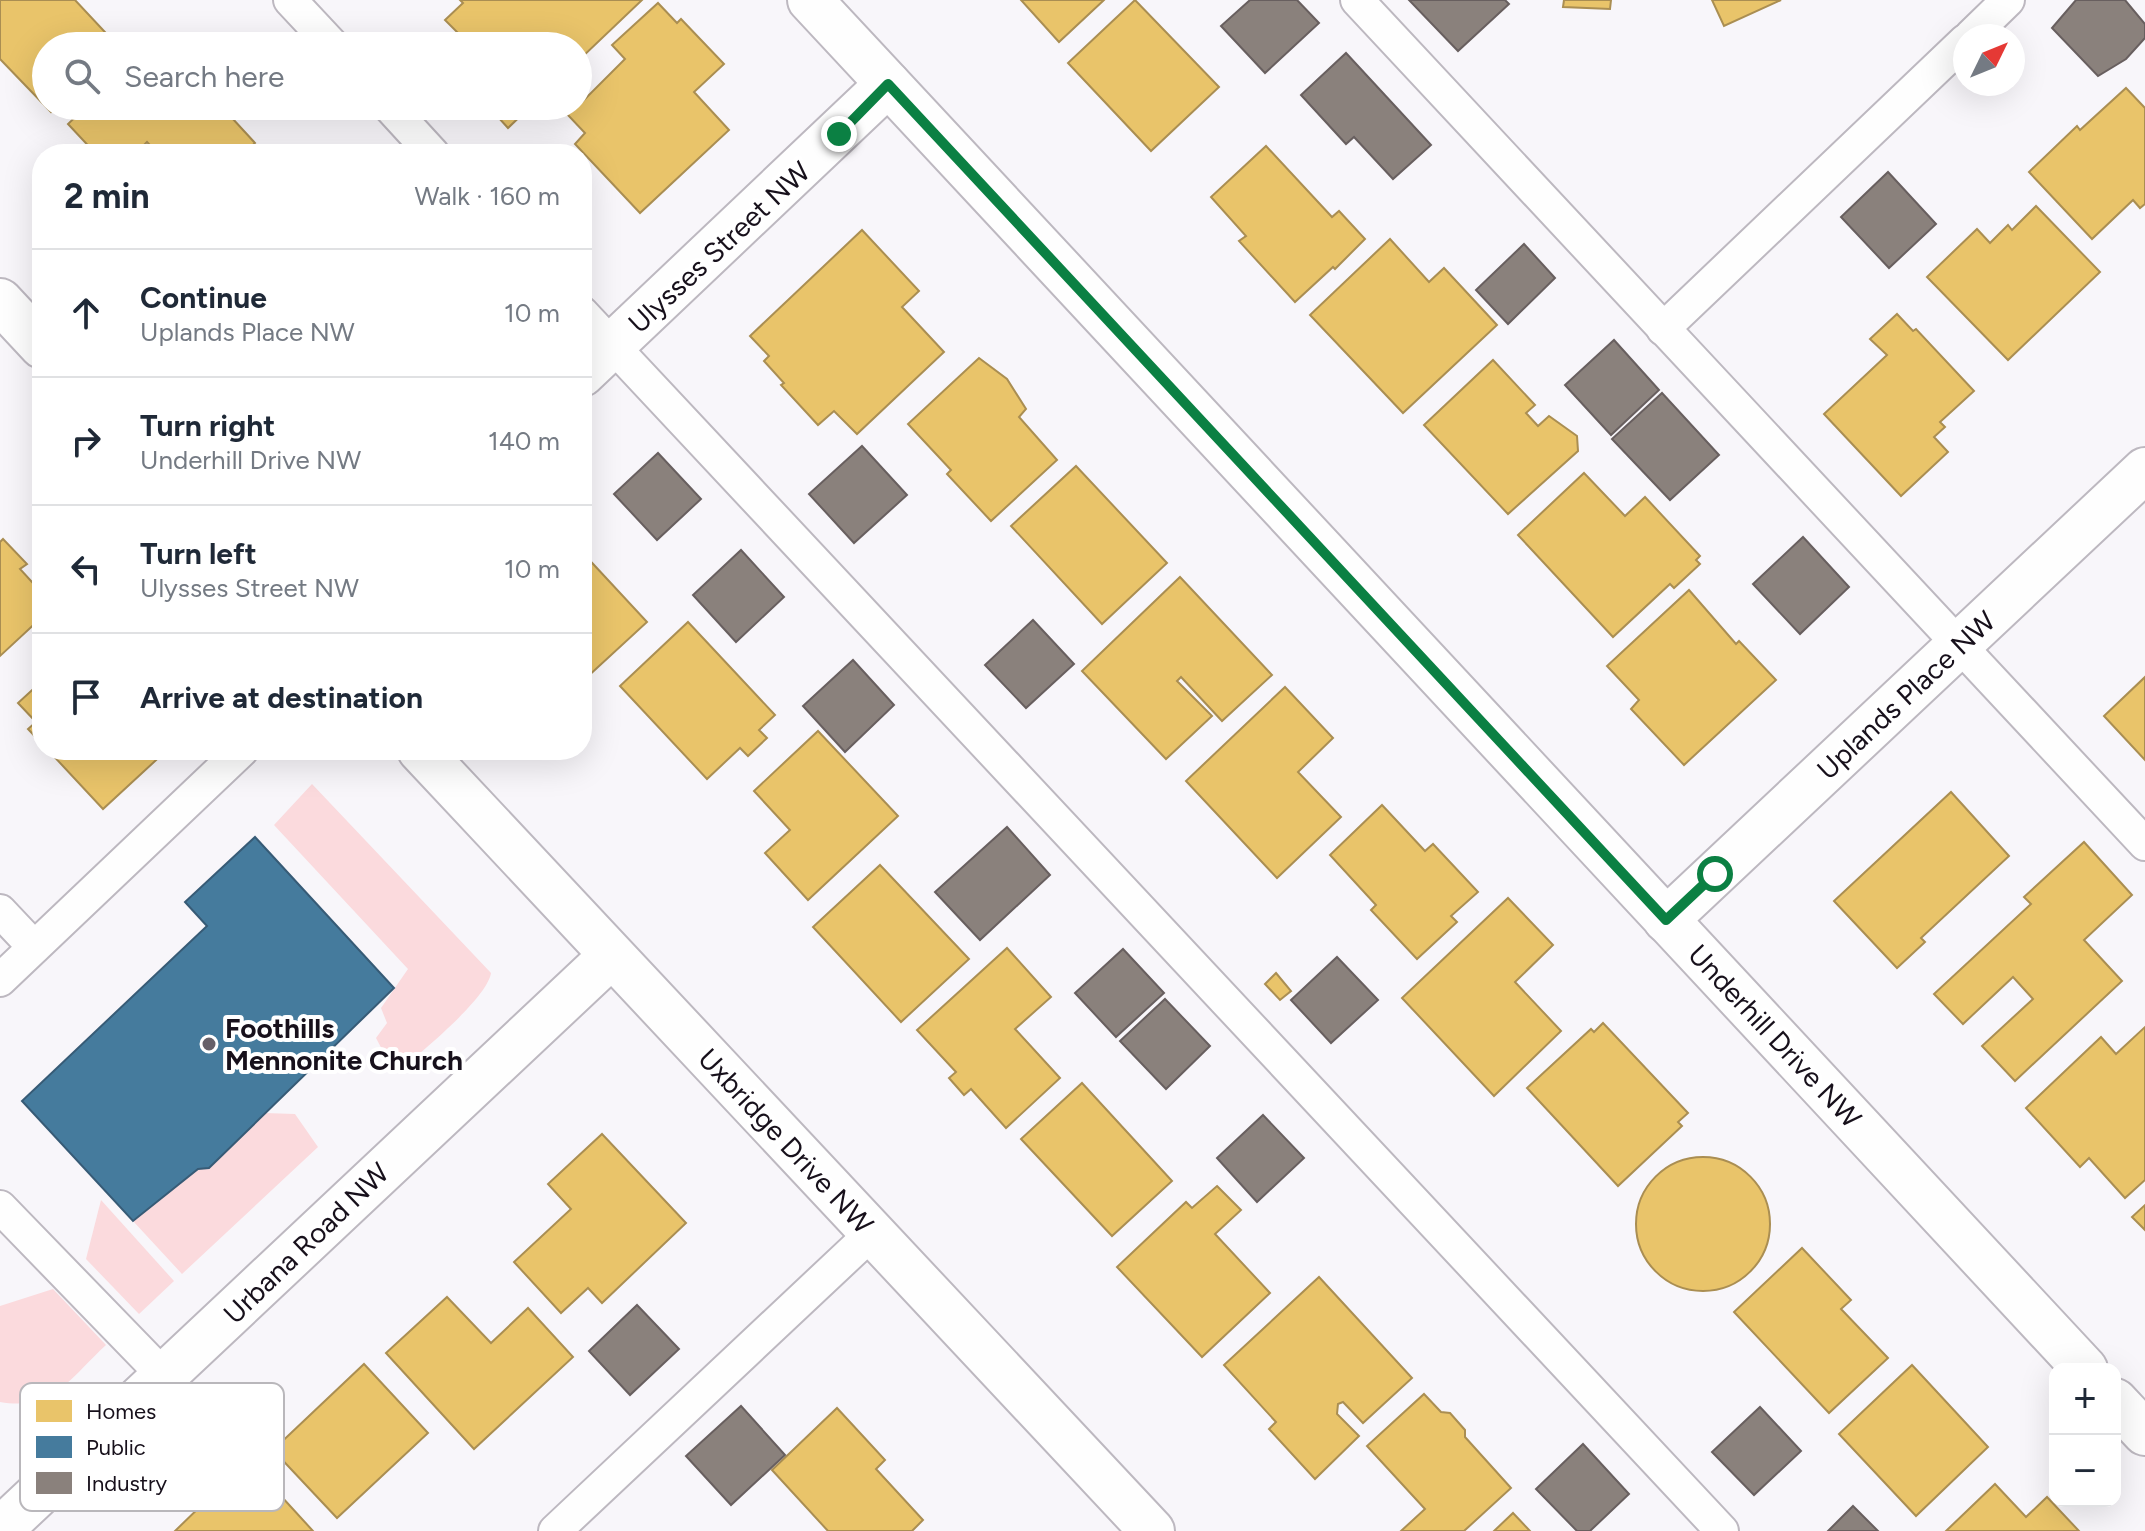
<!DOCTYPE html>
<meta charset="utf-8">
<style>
:root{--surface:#fff;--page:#f2f2f3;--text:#1f2937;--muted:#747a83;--line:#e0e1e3}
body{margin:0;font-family:Figtree,sans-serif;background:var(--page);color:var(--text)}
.controls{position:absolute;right:24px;bottom:24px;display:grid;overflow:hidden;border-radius:16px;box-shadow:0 8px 32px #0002}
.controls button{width:72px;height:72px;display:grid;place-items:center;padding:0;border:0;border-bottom:2px solid var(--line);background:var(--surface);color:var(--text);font:40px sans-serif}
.compass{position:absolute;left:1953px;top:24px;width:72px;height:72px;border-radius:50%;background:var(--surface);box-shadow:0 8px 32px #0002;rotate:47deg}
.stop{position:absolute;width:24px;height:24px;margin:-18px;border:6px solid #0b8043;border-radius:50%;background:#fff}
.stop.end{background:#0b8043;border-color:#fff;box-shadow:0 2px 8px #0008}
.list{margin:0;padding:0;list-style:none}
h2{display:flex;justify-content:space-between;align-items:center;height:104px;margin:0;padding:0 32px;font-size:34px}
h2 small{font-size:26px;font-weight:400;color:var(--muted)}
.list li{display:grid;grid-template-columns:52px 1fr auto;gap:24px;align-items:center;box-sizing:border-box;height:128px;padding:0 32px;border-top:2px solid var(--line)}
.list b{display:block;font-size:30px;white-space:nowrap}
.list p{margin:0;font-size:26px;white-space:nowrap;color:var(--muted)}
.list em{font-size:26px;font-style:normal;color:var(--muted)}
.icon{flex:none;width:44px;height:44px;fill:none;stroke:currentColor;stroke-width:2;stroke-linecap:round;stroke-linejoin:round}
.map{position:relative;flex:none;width:2145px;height:1531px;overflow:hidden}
.search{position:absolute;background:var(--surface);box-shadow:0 8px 32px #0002;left:32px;top:32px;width:560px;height:88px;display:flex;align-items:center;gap:20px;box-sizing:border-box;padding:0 28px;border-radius:44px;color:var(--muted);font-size:30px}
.panel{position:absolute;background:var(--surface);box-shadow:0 8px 32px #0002;left:32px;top:144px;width:560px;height:616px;border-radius:32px}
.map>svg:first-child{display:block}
</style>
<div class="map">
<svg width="2145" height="1531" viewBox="0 0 2145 1531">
<rect width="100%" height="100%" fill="#f8f6fa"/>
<g fill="#fbdadd">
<path d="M312,784L491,973C487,999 417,1056 395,1074L376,1038L387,1023L381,1008L408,969L274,825Z"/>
<path d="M265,1113L295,1114L318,1147L182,1274L133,1221L198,1169L209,1168Z"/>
<path d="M101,1200L174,1281L139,1314L86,1259Z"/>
<path d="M53,1289L106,1345C69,1379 53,1411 0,1402V1306Z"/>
</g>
<g fill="#e9c46a" stroke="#aa8e52" stroke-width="2">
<path d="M0,0H75L118,46H46V106H57L51,112L0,59Z"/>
<path d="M460,0H642L578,61V46H471L445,20L463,3Z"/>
<path d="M1021,0H1104L1059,42Z"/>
<path d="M1135,0L1219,87L1151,151L1068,63Z"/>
<path d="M1564,0H1611L1610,9L1563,7Z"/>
<path d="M1712,0H1781L1724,26Z"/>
<path d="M658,3L677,23L681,19L724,64L694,92L729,130L640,213L575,144L585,133L566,113L578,106L625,59L612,45Z"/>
<path d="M2126,88L2145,108V204L2140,208L2133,200L2092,239L2029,172L2077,126L2080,130Z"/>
<path d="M87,106H221L255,143L243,154H158L147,142L135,154H96L68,124Z"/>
<path d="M488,106H531L508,128Z"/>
<path d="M1266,146L1332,217L1339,211L1365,239L1335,269L1333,267L1295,302L1239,241L1246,236L1211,197Z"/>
<path d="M2036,206L2100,272L2008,360L1927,277L1977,229L1990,243L2008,225L2012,230Z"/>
<path d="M862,230L919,291L902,307L944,352L857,434L834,411L818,425L781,385L784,383L764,361L769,356L750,336Z"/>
<path d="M1390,239L1429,282L1444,268L1497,325L1403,413L1310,315Z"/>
<path d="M1897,314L1913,331L1916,329L1974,391L1940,422L1945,427L1934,437L1948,452L1901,496L1824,414L1887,355L1870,339Z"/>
<path d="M979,358L1007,379L1026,409L1019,417L1057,460L991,521L947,474L951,470L908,424Z"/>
<path d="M1493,360L1535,405L1526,413L1538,426L1549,416L1577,436L1578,451L1508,514L1424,425Z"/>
<path d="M1076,466L1167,563L1102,624L1011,526Z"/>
<path d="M1584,473L1625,516L1645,497L1700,556L1696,560L1700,564L1674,588L1670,584L1613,637L1518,535Z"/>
<path d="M3,539L27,564L20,569L42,593V617L0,656V542Z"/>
<path d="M582,552L647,622L585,679L582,675Z"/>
<path d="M1180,577L1272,675L1222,721L1181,677L1177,681L1212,716L1166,759L1082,671Z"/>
<path d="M1689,590L1736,644L1739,641L1776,680L1684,765L1631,709L1639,700L1607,666Z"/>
<path d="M688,622L775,715L759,730L767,738L748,756L740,748L707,779L620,686Z"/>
<path d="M2145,677V760L2104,716Z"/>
<path d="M42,681V744L28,729L36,722L18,703Z"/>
<path d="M1285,687L1333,738L1298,772L1341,817L1277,878L1186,781Z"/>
<path d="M818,731L898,816L808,900L765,853L790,830L754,791Z"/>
<path d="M48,750H167L103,809Z"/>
<path d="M1951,792L2009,856L1921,938L1925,942L1897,968L1834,901Z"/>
<path d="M1382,805L1425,851L1433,844L1478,892L1451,916L1457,922L1417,959L1371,910L1376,905L1330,855Z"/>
<path d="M2084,842L2132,895L2084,940L2122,981L2015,1081L1982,1046L2033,999L2013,977L1963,1024L1934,994L2031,904L2024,897Z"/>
<path d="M880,865L969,959L901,1022L813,927Z"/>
<path d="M1508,898L1553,945L1515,982L1561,1031L1494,1096L1402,998Z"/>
<path d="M1007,948L1051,997L1015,1029L1060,1078L1006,1128L971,1089L964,1095L949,1078L956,1072L917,1030Z"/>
<path d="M1276,973L1291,991L1280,1000L1265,984Z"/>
<path d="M1603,1023L1688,1113L1678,1122L1682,1126L1618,1186L1527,1088L1591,1029L1594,1032Z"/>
<path d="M2145,1027V1180L2125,1198L2089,1158L2080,1167L2026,1108L2101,1037L2116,1054Z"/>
<path d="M1082,1083L1172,1181L1112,1236L1021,1139Z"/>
<path d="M602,1134L686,1223L602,1303L588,1288L561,1313L514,1262L571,1209L548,1184Z"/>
<circle cx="1703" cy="1224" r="67"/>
<path d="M1217,1186L1241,1210L1215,1234L1270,1293L1202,1357L1117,1267L1186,1202L1192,1208Z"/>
<path d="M2145,1205V1230L2132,1217Z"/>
<path d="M1802,1248L1851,1300L1841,1309L1888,1358L1829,1413L1734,1312Z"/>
<path d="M1319,1277L1412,1378L1363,1423L1343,1402L1338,1404L1337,1414L1359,1436L1315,1479L1269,1429L1276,1422L1224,1365Z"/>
<path d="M447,1297L491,1343L528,1308L573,1357L474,1449L386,1353Z"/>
<path d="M364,1364L428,1433L337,1518L273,1450Z"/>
<path d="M1912,1365L1988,1447L1916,1516L1839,1434Z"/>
<path d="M1424,1394L1441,1412L1450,1413L1465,1430V1437L1511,1488L1464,1531H1401L1425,1509L1367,1446Z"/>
<path d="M837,1408L885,1460L876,1469L923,1520L912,1531H828L772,1470Z"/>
<path d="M246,1473L274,1503L281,1496L313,1531H175L208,1499L212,1504Z"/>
<path d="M1995,1484L2026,1517L2047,1497L2079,1531H1946Z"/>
<path d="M1513,1513L1530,1531H1494Z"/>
</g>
<path fill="#457b9d" stroke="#375b76" stroke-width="2" d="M255,837L394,988L209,1168L198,1169L133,1221L22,1101L207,926L185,902Z"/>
<g fill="#8a817c" stroke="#685f5f" stroke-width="2">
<path d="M1250,0H1297L1319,23L1265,73L1221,26Z"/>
<path d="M1409,0H1505L1509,4L1458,51Z"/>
<path d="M2076,0H2125L2145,24V38L2126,59L2098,76L2052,28Z"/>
<path d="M1346,53L1431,145L1393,179L1354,137L1346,144L1301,95Z"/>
<path d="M1888,172L1936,224L1889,268L1841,217Z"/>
<path d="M1524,244L1555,278L1508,324L1476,290Z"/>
<path d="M1614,340L1659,390L1611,435L1565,385Z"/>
<path d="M1662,393L1719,455L1670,500L1612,439Z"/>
<path d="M862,446L907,495L854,543L809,494Z"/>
<path d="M658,453L701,499L657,540L614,494Z"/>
<path d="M1803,537L1849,587L1800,634L1753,584Z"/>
<path d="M741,550L784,597L736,642L693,595Z"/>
<path d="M1033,620L1074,664L1026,708L985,665Z"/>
<path d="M853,660L894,705L845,752L803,706Z"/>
<path d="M1007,827L1050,875L980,940L935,892Z"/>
<path d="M1123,949L1164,993L1116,1037L1075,993Z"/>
<path d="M1337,957L1378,1000L1331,1043L1291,1000Z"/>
<path d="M1165,999L1210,1046L1166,1089L1120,1041Z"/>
<path d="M1263,1115L1304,1158L1257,1202L1217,1158Z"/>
<path d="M637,1305L679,1349L630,1395L589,1351Z"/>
<path d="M741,1406L785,1455L731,1505L686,1456Z"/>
<path d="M1760,1407L1801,1451L1754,1495L1712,1452Z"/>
<path d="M1583,1444L1629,1494L1590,1531H1577L1536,1489Z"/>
<path d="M1853,1506L1878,1531H1828Z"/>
</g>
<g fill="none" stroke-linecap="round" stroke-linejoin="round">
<defs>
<g id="service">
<path d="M290,0L333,46"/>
<path d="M1357,0L2145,844"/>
<path d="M1971,36L2008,0"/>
<path d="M389,106L433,154"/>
<path d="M582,313L1722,1531"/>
<path d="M1663,329L1965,41"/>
<path d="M0,911L34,947"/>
<path d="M0,980L242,750"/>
<path d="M0,1207L165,1377"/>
<path d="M555,1531L872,1233"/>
</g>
<g id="minor">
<path d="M810,0L2085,1369"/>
<path d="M0,301L42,346"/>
<path d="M582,374L888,84"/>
<path d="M420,750L1152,1531"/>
<path d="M1666,920L2145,470"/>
<path d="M2115,1401L2145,1433"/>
<path d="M0,1530L611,956"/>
</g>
</defs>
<use href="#service" stroke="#bdb8c0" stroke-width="36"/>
<use href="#minor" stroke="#bdb8c0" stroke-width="48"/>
<use href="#service" stroke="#fefefe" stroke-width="32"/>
<use href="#minor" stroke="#fefefe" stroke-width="44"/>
</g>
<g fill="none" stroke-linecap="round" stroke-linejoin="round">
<path stroke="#0b8043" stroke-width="10" d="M839,134L888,84L1666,920L1715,874"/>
</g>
<circle fill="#666069" stroke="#fff" stroke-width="3" cx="209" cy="1044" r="8"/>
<g text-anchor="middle" stroke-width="8" stroke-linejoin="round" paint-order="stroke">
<g font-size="28" fill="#17101b" stroke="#fff">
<text transform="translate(719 247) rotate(-43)" y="10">Ulysses Street NW</text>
<text transform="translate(1906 695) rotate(-43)" y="10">Uplands Place NW</text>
<text transform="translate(1775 1036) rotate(47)" y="10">Underhill Drive NW</text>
<text transform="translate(786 1141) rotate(47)" y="10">Uxbridge Drive NW</text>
<text transform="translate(306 1243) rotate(-44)" y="10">Urbana Road NW</text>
</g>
<g font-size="28" font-weight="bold" fill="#17101b" stroke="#fff" text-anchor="start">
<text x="225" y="1038">Foothills<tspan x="225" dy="32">Mennonite Church</tspan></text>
</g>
</g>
<rect x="20" y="1383" width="264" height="128" rx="12" fill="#fff" stroke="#b9b7bb" stroke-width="2"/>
<rect x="36" y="1400" width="36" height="22" fill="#e9c46a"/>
<rect x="36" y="1436" width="36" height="22" fill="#457b9d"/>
<rect x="36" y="1472" width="36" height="22" fill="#8a817c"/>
<g font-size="22" fill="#17101b">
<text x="86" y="1419">Homes</text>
<text x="86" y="1455">Public</text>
<text x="86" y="1491">Industry</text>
</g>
</svg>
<div class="controls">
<button>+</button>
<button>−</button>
</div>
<svg class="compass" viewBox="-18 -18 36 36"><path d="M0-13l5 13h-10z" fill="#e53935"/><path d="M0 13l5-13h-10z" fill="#747a83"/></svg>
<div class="stop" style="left:1715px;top:874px"></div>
<div class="stop end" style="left:839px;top:134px"></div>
<div class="search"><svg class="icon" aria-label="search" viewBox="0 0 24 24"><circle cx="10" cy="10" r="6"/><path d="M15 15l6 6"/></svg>Search here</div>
<section class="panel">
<h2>2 min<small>Walk · 160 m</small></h2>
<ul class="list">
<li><svg class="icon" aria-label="ahead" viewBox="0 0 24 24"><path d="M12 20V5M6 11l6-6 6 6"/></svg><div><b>Continue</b><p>Uplands Place NW</p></div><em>10 m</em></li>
<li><svg class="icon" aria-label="right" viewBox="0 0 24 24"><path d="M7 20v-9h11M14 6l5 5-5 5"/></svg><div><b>Turn right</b><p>Underhill Drive NW</p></div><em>140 m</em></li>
<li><svg class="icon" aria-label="left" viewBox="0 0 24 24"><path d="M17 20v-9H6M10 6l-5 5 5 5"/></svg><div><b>Turn left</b><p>Ulysses Street NW</p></div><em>10 m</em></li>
<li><svg class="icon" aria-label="arrive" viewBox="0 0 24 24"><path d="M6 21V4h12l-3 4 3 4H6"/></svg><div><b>Arrive at destination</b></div></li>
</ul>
</section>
</div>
